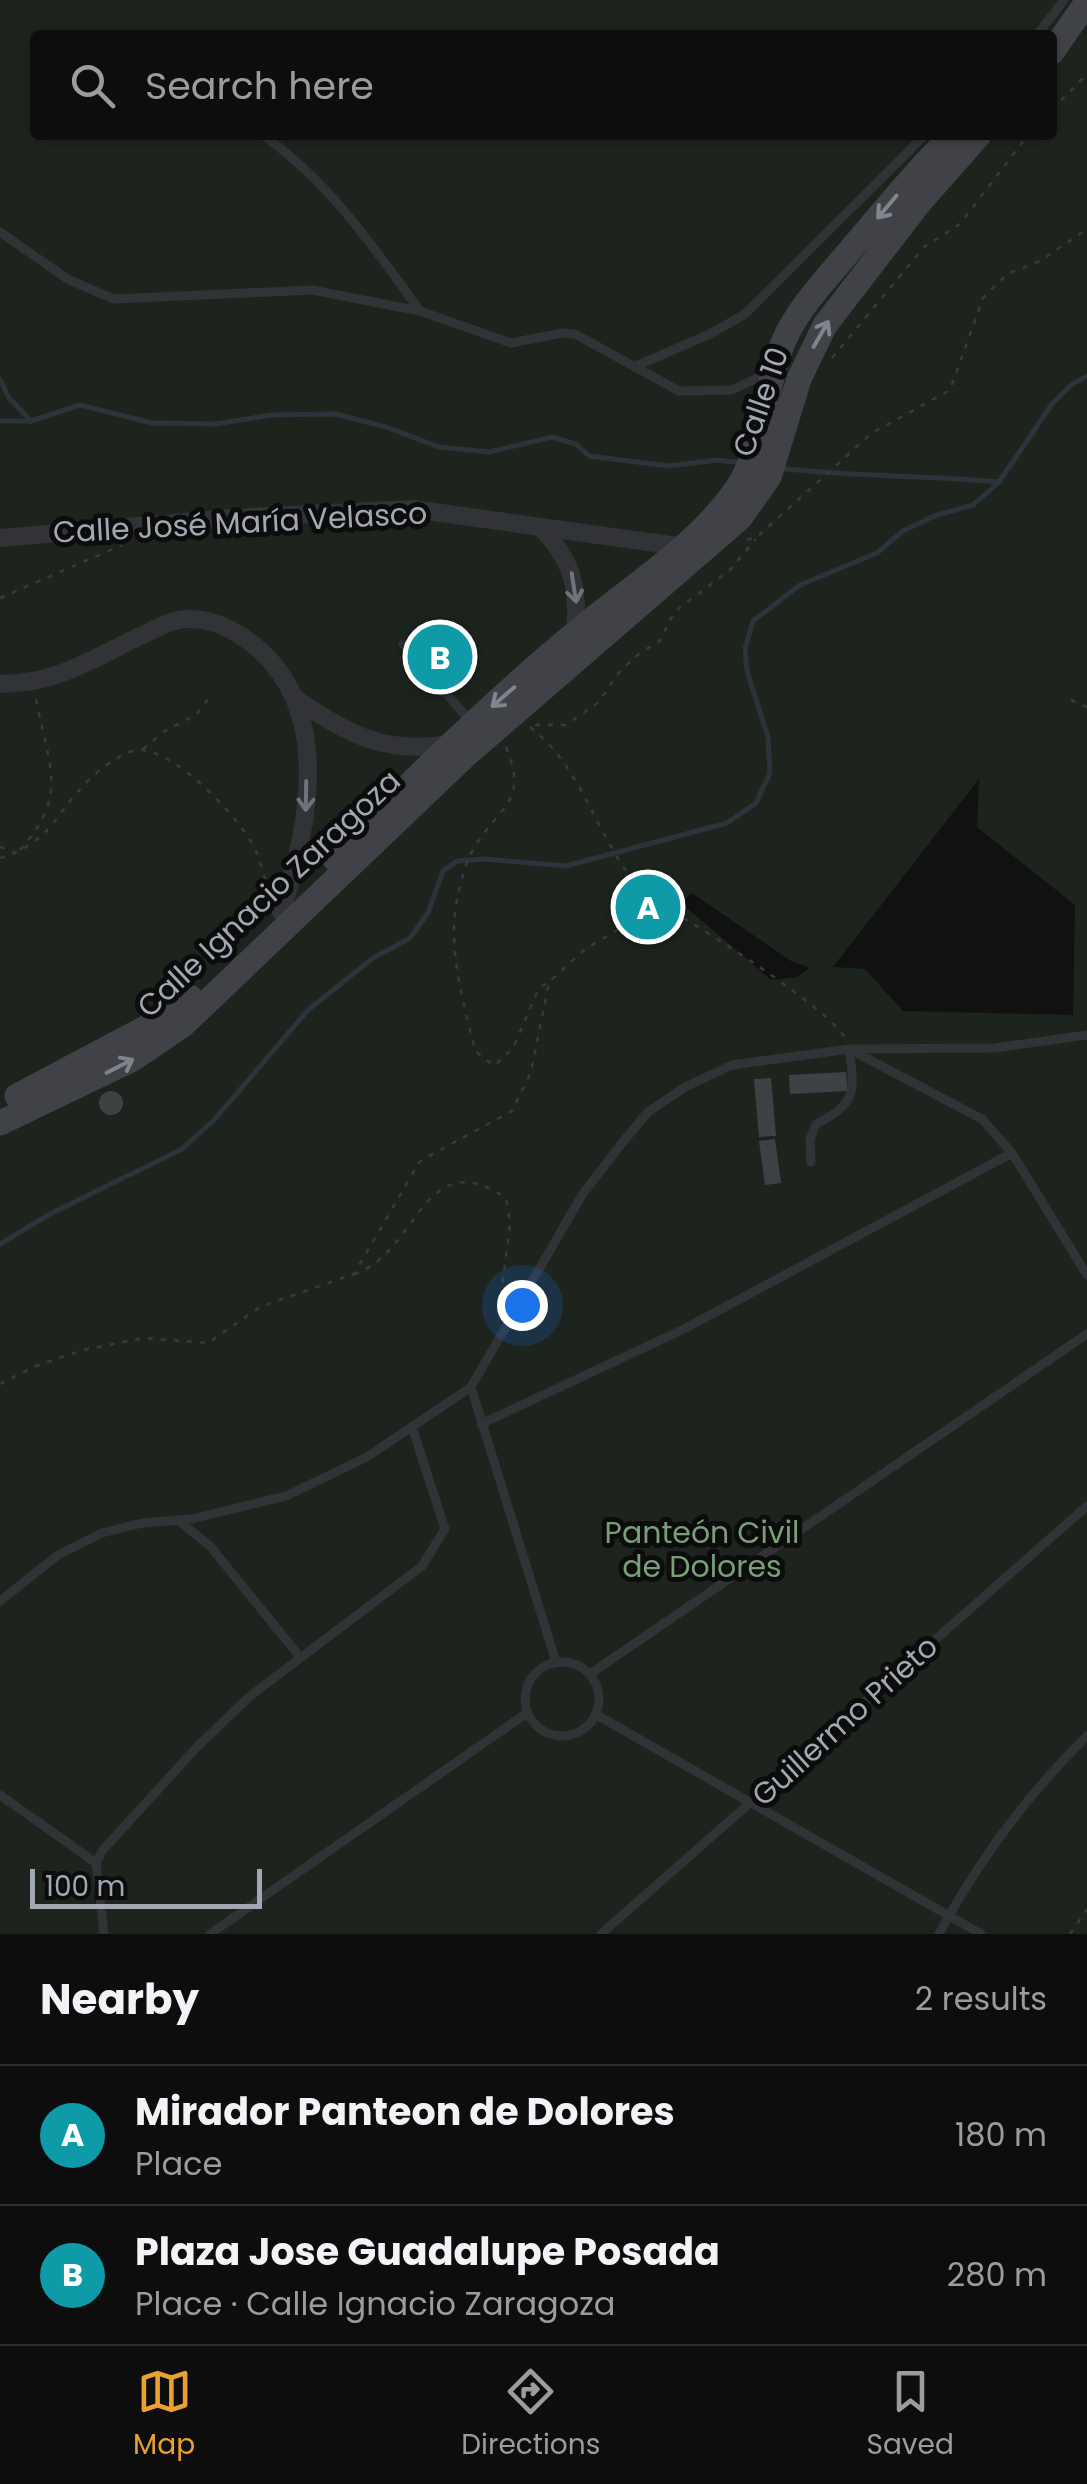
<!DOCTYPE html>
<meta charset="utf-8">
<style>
:root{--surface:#0d0d0e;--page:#1b1b1c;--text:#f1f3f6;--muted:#9a9c9e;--line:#2d2d2e;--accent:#eba12f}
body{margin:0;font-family:Poppins,sans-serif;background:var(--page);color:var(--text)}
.scale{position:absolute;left:30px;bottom:25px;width:232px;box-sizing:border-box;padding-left:10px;border:5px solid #a2a8b2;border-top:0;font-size:28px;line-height:35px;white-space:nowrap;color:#a2a8b2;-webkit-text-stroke:8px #0c0c0d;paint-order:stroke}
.you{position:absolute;left:522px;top:1305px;width:35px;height:35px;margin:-25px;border:8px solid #fff;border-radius:50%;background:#1a73e8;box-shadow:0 0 0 15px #1a73e833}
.badge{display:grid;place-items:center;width:65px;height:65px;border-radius:50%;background:var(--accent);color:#fff;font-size:32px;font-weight:700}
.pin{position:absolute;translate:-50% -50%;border:5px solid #fff;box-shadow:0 2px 10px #0006}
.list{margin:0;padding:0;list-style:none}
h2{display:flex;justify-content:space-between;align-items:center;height:130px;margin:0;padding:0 40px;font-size:42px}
h2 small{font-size:32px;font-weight:400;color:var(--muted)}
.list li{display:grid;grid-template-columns:65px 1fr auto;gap:30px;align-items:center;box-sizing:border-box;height:140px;padding:0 40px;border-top:2px solid var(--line)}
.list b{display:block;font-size:38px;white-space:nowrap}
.list p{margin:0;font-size:32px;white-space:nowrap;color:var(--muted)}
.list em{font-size:32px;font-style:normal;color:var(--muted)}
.icon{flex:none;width:55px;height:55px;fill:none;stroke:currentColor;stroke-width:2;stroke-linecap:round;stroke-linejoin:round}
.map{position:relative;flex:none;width:1087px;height:1934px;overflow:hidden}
.search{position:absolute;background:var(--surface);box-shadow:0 2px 8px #0004;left:30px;right:30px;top:30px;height:110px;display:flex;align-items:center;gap:25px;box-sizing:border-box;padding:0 35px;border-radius:10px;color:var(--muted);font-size:38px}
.sheet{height:410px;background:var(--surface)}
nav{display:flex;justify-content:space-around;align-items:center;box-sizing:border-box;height:140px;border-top:2px solid var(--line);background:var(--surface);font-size:28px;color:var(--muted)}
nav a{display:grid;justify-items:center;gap:5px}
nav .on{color:var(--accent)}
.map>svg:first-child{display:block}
</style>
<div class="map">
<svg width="1087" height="1934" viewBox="0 0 1087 1934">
<rect width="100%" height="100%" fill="#111112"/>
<path fill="#1d241e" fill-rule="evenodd" d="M0,0H1087V1934H0ZM35,35H1052V135H35ZM979,779L977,827L1075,905L1073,1015L903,1011L865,969L833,967ZM692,893L791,961L810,968L797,977L771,980L681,903Z"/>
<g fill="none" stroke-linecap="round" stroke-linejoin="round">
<g stroke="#2b343a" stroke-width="5">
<path d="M0,379L9,398L31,421"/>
<path d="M0,421H31L80,405L152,423L216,424L271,415L335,414L386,427L439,447L489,452L552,437L576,444L589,456L669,466L717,460L742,463"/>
<path d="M778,468C852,477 926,475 999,482"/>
<path d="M0,1244L50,1214L182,1149L214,1120L308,1010L373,958L410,938L428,913L443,871L457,861L484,859L566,866L727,823L756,803L770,773L768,737L747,671L745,649L753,621L800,585L877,553L903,531L934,516L973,505L999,482L1052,404L1072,384L1087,376"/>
</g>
</g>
<g fill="#404145">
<path d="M846,1072L848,1091L790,1094L789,1075Z"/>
<path d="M771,1078L776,1136L759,1137L754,1079Z"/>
<circle cx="111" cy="1103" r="12"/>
<path d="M775,1139L781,1183L765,1185L759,1141Z"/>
</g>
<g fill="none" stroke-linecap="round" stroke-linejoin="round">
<g stroke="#383a3e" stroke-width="2.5" stroke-dasharray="5 8" stroke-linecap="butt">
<path d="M1052,110L1087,74"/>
<path d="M832,358L924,247L960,224L1028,135"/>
<path d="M747,540L757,537L872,433L950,390L983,298L1007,274L1040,261L1087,229"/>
<path d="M0,598L122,545"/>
<path d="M1071,700L1087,707"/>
<path d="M535,725H566L599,702L620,671L640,653L660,641L674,612L729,571L756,539"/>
<path d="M530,727C579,764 594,828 630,876L636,874L639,878L643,876L647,882L652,879L656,887L659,885L665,892"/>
<path d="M506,747C529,802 500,805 474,848C464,864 457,895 455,914C450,959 465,1008 475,1051L494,1066L513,1048L539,988L549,982"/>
<path d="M143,749L163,732L196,715L212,694"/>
<path d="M0,847L14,852"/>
<path d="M20,850C70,794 48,765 36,699"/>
<path d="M0,858C53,842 54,813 90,779C101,768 126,749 142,750C178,753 240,818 255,849C262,863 263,878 271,892"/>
<path d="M354,1274C417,1255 423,1141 506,1198L510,1224L499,1312"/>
<path d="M0,1384L36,1366L83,1350L144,1338L208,1343L260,1307L354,1274L420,1161L512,1111L531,1072L549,982L585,949L640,917L665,892L668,896L644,921L657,933L678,916L687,920C718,939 831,1011 845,1038"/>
<path d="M1070,1934L1087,1909"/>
</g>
<g stroke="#323337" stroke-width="9">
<path d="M1037,35L1064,0"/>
<path d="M263,135C329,182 373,246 420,311"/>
<path d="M0,232L69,280L114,299L312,290L420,311L511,343L562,333L575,334L679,391L732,390L768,373"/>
<path d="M636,366L712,333L745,314L925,135"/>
<path d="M403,644L470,721"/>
<path d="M811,1162L810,1139L816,1124C857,1103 855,1092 849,1049L994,1048L1087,1035"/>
<path d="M471,1387L556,1662"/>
<path d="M481,1424L684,1329L1012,1153"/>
<path d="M179,1521L210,1546L300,1657"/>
<path d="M0,1601L58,1555L102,1533L142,1523L191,1519L286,1496L367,1457L471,1387L582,1195L622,1143L648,1112L685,1087L732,1065L849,1049L982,1119L1012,1153L1087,1275"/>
<circle cx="562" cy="1699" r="37"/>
<path d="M590,1674L1087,1334"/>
<path d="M595,1714L981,1934"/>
<path d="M0,1795L96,1863L104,1934"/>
<path d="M96,1863L102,1851L196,1748L249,1697L422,1566L445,1529L412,1427"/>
<path d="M210,1934L527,1713"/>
<path d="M601,1934L1087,1506"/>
<path d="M939,1934C978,1861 1028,1794 1087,1736"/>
</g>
<g stroke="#323337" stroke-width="18">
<path d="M540,527C576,564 578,589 575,640"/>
<path d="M0,538L230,518L413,509L691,548"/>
<path d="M0,684C56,683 87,662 136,638C152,631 169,620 186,619C213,618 237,631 256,647C333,711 309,829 281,912"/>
<path d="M296,699C347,734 386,755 449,744L453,747"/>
</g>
<g stroke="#404247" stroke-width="25">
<path d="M1052,52L1087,2"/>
<path d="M335,859C413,780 492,702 578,631C630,587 696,547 736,490C767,444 763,381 788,332C803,303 826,279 847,254C882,213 915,172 953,135"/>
<path d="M17,1096L151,1025L190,997"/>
<path d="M0,1123L133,1059L183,1025L466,755L740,518L769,477L799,379L825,325L919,203L979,135"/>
</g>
</g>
<defs><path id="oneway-shaft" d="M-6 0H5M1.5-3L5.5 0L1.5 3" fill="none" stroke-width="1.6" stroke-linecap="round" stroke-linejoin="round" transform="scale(2.5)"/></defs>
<g stroke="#80848d">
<use href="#oneway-shaft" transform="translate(887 207) rotate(130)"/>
<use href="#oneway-shaft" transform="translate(821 334) rotate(-60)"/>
<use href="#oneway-shaft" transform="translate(503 697) rotate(139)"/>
<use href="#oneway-shaft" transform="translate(120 1066) rotate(-27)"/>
</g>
<g stroke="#70737b">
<use href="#oneway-shaft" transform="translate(574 588) rotate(81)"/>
<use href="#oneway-shaft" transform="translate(306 796) rotate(91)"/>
</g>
<g text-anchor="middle" stroke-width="10" stroke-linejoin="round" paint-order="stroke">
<g font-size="30" fill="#a2a8b2" stroke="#0c0c0d">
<text transform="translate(761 402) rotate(-71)" y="10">Calle 10</text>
<text transform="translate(240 523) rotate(-3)" y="10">Calle José María Velasco</text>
<text transform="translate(269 894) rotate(-43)" y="10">Calle Ignacio Zaragoza</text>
<text transform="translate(845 1721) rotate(-42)" y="10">Guillermo Prieto</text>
</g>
<g font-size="30" fill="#7a9d7a" stroke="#0c0c0d">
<text x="702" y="1543">Panteón Civil<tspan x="702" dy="34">de Dolores</tspan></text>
</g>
</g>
</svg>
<div class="scale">100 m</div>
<div class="you"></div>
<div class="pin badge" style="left:648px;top:907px;background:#0f9aa8">A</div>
<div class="pin badge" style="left:440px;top:657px;background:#0f9aa8">B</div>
<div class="search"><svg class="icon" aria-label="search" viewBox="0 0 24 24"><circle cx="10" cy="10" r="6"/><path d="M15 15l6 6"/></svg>Search here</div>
</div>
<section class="sheet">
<h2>Nearby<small>2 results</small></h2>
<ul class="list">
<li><span class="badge" style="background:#0f9aa8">A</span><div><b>Mirador Panteon de Dolores</b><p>Place</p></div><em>180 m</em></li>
<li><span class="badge" style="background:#0f9aa8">B</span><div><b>Plaza Jose Guadalupe Posada</b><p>Place · Calle Ignacio Zaragoza</p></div><em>280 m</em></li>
</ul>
</section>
<nav>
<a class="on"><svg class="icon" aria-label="map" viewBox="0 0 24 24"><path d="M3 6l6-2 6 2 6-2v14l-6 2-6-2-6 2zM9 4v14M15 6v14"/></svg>Map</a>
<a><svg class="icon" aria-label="directions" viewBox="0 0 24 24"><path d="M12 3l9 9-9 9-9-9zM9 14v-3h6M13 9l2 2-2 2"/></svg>Directions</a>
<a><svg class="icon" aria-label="saved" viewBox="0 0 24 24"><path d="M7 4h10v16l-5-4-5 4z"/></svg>Saved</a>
</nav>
